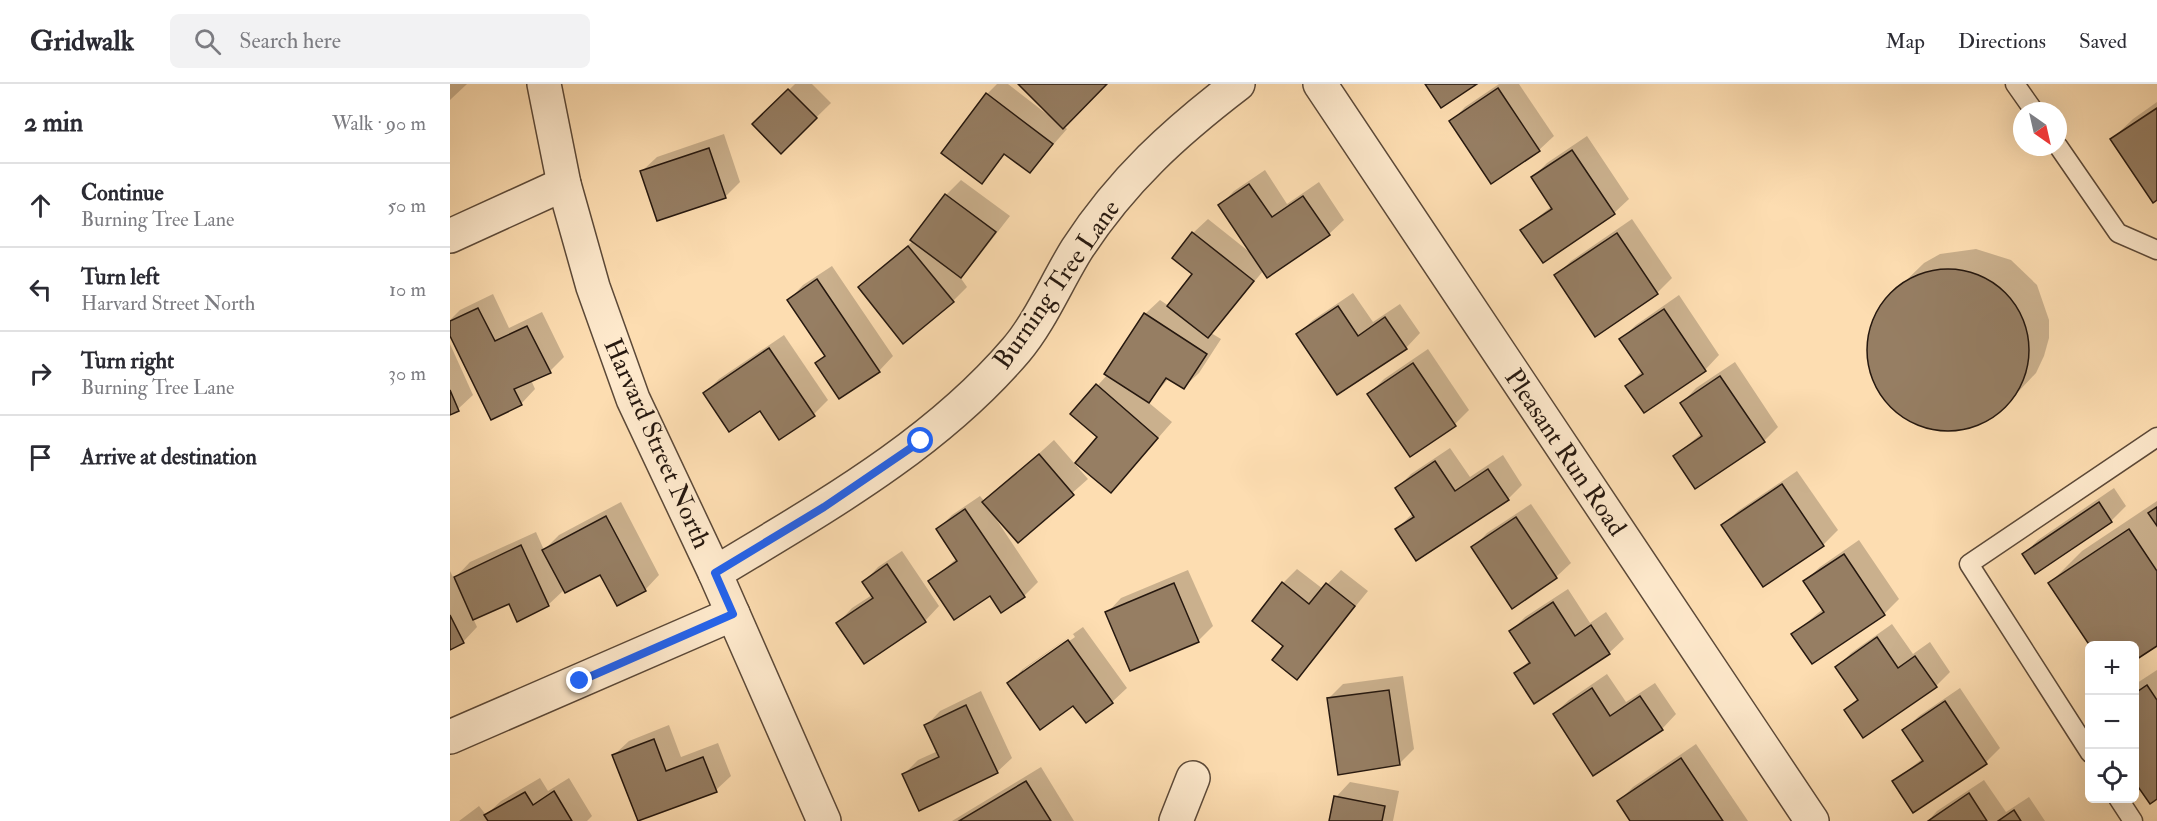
<!DOCTYPE html>
<meta charset="utf-8">
<style>
:root{--surface:#fff;--page:#f2f2f3;--text:#2b2b33;--muted:#7c7c81;--line:#e1e1e2}
body{margin:0;font-family:"IM FELL Double Pica",serif;background:var(--page);color:var(--text)}
.controls{position:absolute;right:18px;bottom:18px;display:grid;overflow:hidden;border-radius:9px;box-shadow:0 6px 24px #0002}
.controls button{width:54px;height:54px;display:grid;place-items:center;padding:0;border:0;border-bottom:2px solid var(--line);background:var(--surface);color:var(--text);font:30px sans-serif}
.compass{position:absolute;left:1563px;top:18px;width:54px;height:54px;border-radius:50%;background:var(--surface);box-shadow:0 6px 24px #0002;rotate:146deg}
.stop{position:absolute;width:18px;height:18px;margin:-14px;border:4px solid #2563eb;border-radius:50%;background:#fff}
.stop.end{background:#2563eb;border-color:#fff;box-shadow:0 2px 6px #0008}
.list{margin:0;padding:0;list-style:none}
h2{display:flex;justify-content:space-between;align-items:center;height:78px;margin:0;padding:0 24px;font-size:26px}
h2 small{font-size:20px;font-weight:400;color:var(--muted)}
.list li{display:grid;grid-template-columns:39px 1fr auto;gap:18px;align-items:center;box-sizing:border-box;height:84px;padding:0 24px;border-top:2px solid var(--line)}
.list b{display:block;font-size:22px;white-space:nowrap}
.list p{margin:0;font-size:20px;white-space:nowrap;color:var(--muted)}
.list em{font-size:20px;font-style:normal;color:var(--muted)}
.icon{flex:none;width:33px;height:33px;fill:none;stroke:currentColor;stroke-width:2;stroke-linecap:round;stroke-linejoin:round}
.map{position:relative;flex:none;width:1707px;height:737px;overflow:hidden}
header{display:flex;align-items:center;gap:36px;box-sizing:border-box;height:84px;padding:0 30px;background:var(--surface);border-bottom:2px solid var(--line)}
header strong{font-size:28px}
nav{display:flex;gap:33px;margin-inline-start:auto;font-size:21px}
.search{width:420px;height:54px;background:var(--page);display:flex;align-items:center;gap:15px;box-sizing:border-box;padding:0 21px;border-radius:9px;color:var(--muted);font-size:22px}
main{display:flex}
aside{flex:1;background:var(--surface)}
.map>svg:first-child{display:block}
</style>
<header>
<strong>Gridwalk</strong>
<div class="search"><svg class="icon" aria-label="search" viewBox="0 0 24 24"><circle cx="10" cy="10" r="6"/><path d="M15 15l6 6"/></svg>Search here</div>
<nav><a>Map</a><a>Directions</a><a>Saved</a></nav>
</header>
<main>
<aside>
<h2>2 min<small>Walk · 90 m</small></h2>
<ul class="list">
<li><svg class="icon" aria-label="ahead" viewBox="0 0 24 24"><path d="M12 20V5M6 11l6-6 6 6"/></svg><div><b>Continue</b><p>Burning Tree Lane</p></div><em>50 m</em></li>
<li><svg class="icon" aria-label="left" viewBox="0 0 24 24"><path d="M17 20v-9H6M10 6l-5 5 5 5"/></svg><div><b>Turn left</b><p>Harvard Street North</p></div><em>10 m</em></li>
<li><svg class="icon" aria-label="right" viewBox="0 0 24 24"><path d="M7 20v-9h11M14 6l5 5-5 5"/></svg><div><b>Turn right</b><p>Burning Tree Lane</p></div><em>30 m</em></li>
<li><svg class="icon" aria-label="arrive" viewBox="0 0 24 24"><path d="M6 21V4h12l-3 4 3 4H6"/></svg><div><b>Arrive at destination</b></div></li>
</ul>
</aside>
<div class="map">
<svg width="1707" height="737" viewBox="0 0 1707 737">
<rect width="100%" height="100%" fill="#fdddb1"/>
<filter id="stains"><feTurbulence type="fractalNoise" baseFrequency=".00333" numOctaves="4"/><feColorMatrix values="0 0 0 0 .2 0 0 0 0 .09 0 0 0 0 .02 0 0 0 .5 -.17"/></filter>
<radialGradient id="worn" r=".72"><stop offset=".6" stop-color="#630" stop-opacity="0"/><stop offset="1" stop-color="#630" stop-opacity=".3"/></radialGradient>
<g fill="#0003" fill-rule="evenodd">
<path d="M0,0H17L0,16Z"/>
<path d="M345,0H362L381,19L331,68L304,40Z"/>
<path d="M547,0H558L598,31L571,0H655L613,42L617,45L580,87L556,69L532,98L537,10Z"/>
<path d="M1049,0H1069L1104,52L1089,66L1001,38L1015,23Z"/>
<path d="M1707,18V115L1662,55L1683,35Z"/>
<path d="M274,50L290,98L275,113L192,87L207,73Z"/>
<path d="M1137,52L1179,115L1164,129L1072,146L1102,122L1083,93L1097,79Z"/>
<path d="M815,86L837,120L869,98L894,136L879,150L814,186L761,249L771,255L749,289L734,303L719,294L698,318L722,338L675,392L649,353L622,330L658,290L695,230L710,216L719,222L744,190L743,149L758,135L802,170L770,121L784,107Z"/>
<path d="M511,96L560,132L525,177L510,193L517,203L503,217L410,203L464,156L496,111Z"/>
<path d="M1182,135L1222,194L1207,209L1146,250L1106,192L1121,177Z"/>
<path d="M1526,165L1561,176L1587,201L1599,236V254L1594,272L1586,289L1552,325L1537,335L1519,343L1501,346L1483,344L1463,338L1446,327L1432,311L1423,293L1419,273L1420,252L1426,232L1437,215L1474,179L1490,170Z"/>
<path d="M382,182L443,272L429,287L367,279L376,270L339,216L353,201Z"/>
<path d="M903,209L923,238L950,220L970,249L956,264L848,250L863,236Z"/>
<path d="M43,210L59,244L92,228L114,273L100,287L81,296L85,305L71,320L0,249V236L10,226Z"/>
<path d="M1229,211L1269,271L1255,286L1177,302L1192,287L1171,255L1186,241Z"/>
<path d="M334,251L378,316L364,330L310,325L255,309L269,295Z"/>
<path d="M0,260L23,311L8,325L0,329Z"/>
<path d="M978,265L1019,326L1005,340L919,310L934,295Z"/>
<path d="M1285,278L1328,343L1314,357L1225,372L1252,349L1232,319L1246,304Z"/>
<path d="M604,356L638,395L568,457L546,435L588,498L574,512L540,510L480,498L507,474L488,445L502,431L530,412L535,418Z"/>
<path d="M1000,364L1020,393L1053,371L1072,401L1058,415L947,445L963,429L947,404L961,390Z"/>
<path d="M1347,387L1388,446L1373,461L1273,441L1288,427Z"/>
<path d="M1664,404L1676,422L1661,437L1585,488L1574,470L1588,456Z"/>
<path d="M1707,417V560L1684,562L1600,499L1632,467Z"/>
<path d="M171,418L209,491L195,506L151,489L115,505L98,521L60,518L23,534L27,543L13,558L0,564V487L4,495L20,478L86,448L94,466L109,451Z"/>
<path d="M1081,420L1121,479L1106,493L1023,464L1037,449Z"/>
<path d="M1409,456L1449,515L1434,530L1362,578L1343,550L1374,524L1355,497L1370,483Z"/>
<path d="M452,467L489,522L475,537L388,539L402,524L422,511L414,498L428,483Z"/>
<path d="M847,485L873,505L891,486L918,507L847,594L835,561L833,499Z"/>
<path d="M738,486L763,542L748,557L657,529L671,514Z"/>
<path d="M1118,505L1140,539L1156,528L1174,555L1159,569L1085,618L1066,589L1080,576L1061,547L1075,533Z"/>
<path d="M1442,540L1463,570L1480,558L1500,588L1486,602L1396,626L1408,614L1387,583L1401,569Z"/>
<path d="M633,543L677,604L662,618L624,620L559,599L573,585ZM623,550L625,553L573,590V586Z"/>
<path d="M1707,586V713L1684,694V601Z"/>
<path d="M1157,590L1176,618L1205,599L1226,630L1212,645L1104,630L1119,616Z"/>
<path d="M953,592L964,665L949,680L878,615L893,600Z"/>
<path d="M1510,604L1550,664L1536,678L1444,698L1473,674L1454,646L1469,632Z"/>
<path d="M531,607L562,674L547,688L453,691L468,676L488,667L476,642L490,627Z"/>
<path d="M219,641L231,673L268,659L281,692L266,706L164,671L179,657Z"/>
<path d="M1246,660L1298,737H1182L1169,717L1183,703Z"/>
<path d="M591,683L624,737H502Z"/>
<path d="M90,694L98,707L119,694L142,732L137,737H9L29,722L36,731L51,717Z"/>
<path d="M1534,696L1556,728L1579,713L1595,737H1478L1487,727Z"/>
<path d="M900,698L949,707L943,737H881L886,713Z"/>
</g>
<g fill="#967e63" stroke="#26180f" stroke-width="1.5">
<path d="M568,0H657L613,45Z"/>
<path d="M975,0H1027L991,24Z"/>
<path d="M1048,4L1090,67L1041,100L999,37Z"/>
<path d="M338,5L367,34L331,70L302,40Z"/>
<path d="M536,9L603,60L580,89L554,70L532,100L491,69Z"/>
<path d="M1707,24V116L1703,119L1660,55Z"/>
<path d="M259,64L276,114L207,137L190,87Z"/>
<path d="M1122,66L1165,130L1093,179L1070,146L1102,125L1081,93Z"/>
<path d="M799,100L822,133L853,112L880,151L817,194L768,121Z"/>
<path d="M495,110L546,148L511,194L460,156Z"/>
<path d="M742,148L804,197L758,254L717,222L742,190L722,174Z"/>
<path d="M1167,149L1208,210L1145,253L1104,191Z"/>
<path d="M458,162L504,218L453,260L408,203Z"/>
<circle cx="1498" cy="266" r="81"/>
<path d="M367,195L430,288L389,315L365,279L375,272L337,216Z"/>
<path d="M888,222L908,252L935,233L957,265L887,311L846,250Z"/>
<path d="M28,224L45,257L77,242L101,289L64,305L72,321L41,336L0,252V237Z"/>
<path d="M1214,225L1256,287L1194,329L1175,302L1193,290L1169,255Z"/>
<path d="M694,229L757,270L734,305L716,294L699,319L654,290Z"/>
<path d="M319,264L365,332L329,356L310,327L279,348L253,309Z"/>
<path d="M963,279L1006,342L960,373L917,310Z"/>
<path d="M1270,292L1315,358L1245,405L1223,372L1252,352L1230,319Z"/>
<path d="M646,300L708,354L661,409L625,379L647,353L620,330Z"/>
<path d="M0,306L9,327L0,331Z"/>
<path d="M589,370L624,411L568,459L532,418Z"/>
<path d="M985,377L1005,407L1038,385L1059,416L966,477L945,445L964,433L945,404Z"/>
<path d="M1332,400L1374,462L1313,503L1271,441Z"/>
<path d="M1649,418L1662,438L1585,490L1572,470Z"/>
<path d="M1707,423V442L1698,429Z"/>
<path d="M515,425L575,513L551,529L540,512L504,536L478,497L507,477L486,445Z"/>
<path d="M156,432L196,507L167,522L150,491L115,509L92,466Z"/>
<path d="M1066,433L1107,494L1062,525L1021,463Z"/>
<path d="M1679,445L1707,487V562L1684,577V562H1640L1598,499Z"/>
<path d="M71,461L99,522L67,538L59,520L23,536L4,493Z"/>
<path d="M1394,470L1435,531L1362,580L1341,550L1374,528L1353,497Z"/>
<path d="M437,480L476,538L414,580L386,539L423,514L412,498Z"/>
<path d="M832,498L859,520L876,499L905,522L847,596L822,576L833,562L802,537Z"/>
<path d="M724,499L749,558L680,587L655,528Z"/>
<path d="M1103,518L1125,552L1141,541L1160,570L1084,620L1064,589L1080,579L1059,547Z"/>
<path d="M0,531L14,559L0,566Z"/>
<path d="M1427,553L1448,584L1465,572L1487,603L1413,654L1394,626L1408,616L1385,583Z"/>
<path d="M618,556L663,619L636,639L623,622L590,646L557,599Z"/>
<path d="M1697,601L1707,616V715L1700,720L1684,697V610Z"/>
<path d="M1142,604L1160,632L1190,612L1213,646L1143,692L1103,630Z"/>
<path d="M939,606L950,681L888,691L877,614Z"/>
<path d="M1495,617L1537,680L1463,729L1442,697L1473,677L1452,646Z"/>
<path d="M516,621L548,689L469,727L452,690L489,673L474,641Z"/>
<path d="M204,655L216,687L253,673L267,708L188,737L162,671Z"/>
<path d="M1231,674L1273,737H1180L1167,717Z"/>
<path d="M576,697L601,737H509Z"/>
<path d="M104,707L122,737H38L34,731L75,708L83,721Z"/>
<path d="M1519,709L1537,737H1478Z"/>
<path d="M884,712L935,722L932,737H879Z"/>
<path d="M1564,726L1571,737H1548Z"/>
</g>
<g fill="none" stroke-linecap="round" stroke-linejoin="round">
<defs>
<g id="lane">
<path d="M1565,0L1584,27"/>
<path d="M1608,62L1668,149L1707,166"/>
<path d="M1640,669L1519,480L1707,353"/>
<path d="M1668,714L1683,737"/>
</g>
<g id="street">
<path d="M94,0L114,100L143,203L183,315L265,489L374,737"/>
<path d="M870,0L1362,737"/>
<path d="M0,152L114,100"/>
<path d="M265,489C372,424 484,362 566,266C590,238 607,197 627,165C672,96 724,49 788,0"/>
<path d="M0,653L283,530"/>
<path d="M726,737L743,694"/>
</g>
</defs>
<use href="#lane" stroke="#5c4938" stroke-width="21"/>
<use href="#street" stroke="#5c4938" stroke-width="36"/>
<use href="#lane" stroke="#fee9cc" stroke-width="18"/>
<use href="#street" stroke="#fee9cc" stroke-width="33"/>
</g>
<g fill="none" stroke-linecap="round" stroke-linejoin="round">
<path stroke="#2563eb" stroke-width="8" d="M130,597L283,530L265,489L374,423L471,357"/>
</g>
<g text-anchor="middle" stroke-width="4.5" stroke-linejoin="round" paint-order="stroke">
<g font-size="26" fill="#26180f" stroke="#fee9cc">
<text transform="translate(606 200) rotate(-55)" y="9">Burning Tree Lane</text>
<text transform="translate(208 359) rotate(66)" y="9">Harvard Street North</text>
<text transform="translate(1116 368) rotate(56)" y="9">Pleasant Run Road</text>
</g>
</g>
<rect width="100%" height="100%" filter="url(#stains)"/>
<rect width="100%" height="100%" fill="url(#worn)"/>
</svg>
<div class="controls">
<button>+</button>
<button>−</button>
<button><svg class="icon" aria-label="locate" viewBox="0 0 24 24"><circle cx="12" cy="12" r="6"/><path d="M12 2v4M12 18v4M2 12h4M18 12h4"/></svg></button>
</div>
<svg class="compass" viewBox="-18 -18 36 36"><path d="M0-13l5 13h-10z" fill="#e53935"/><path d="M0 13l5-13h-10z" fill="#7c7c81"/></svg>
<div class="stop" style="left:471px;top:357px"></div>
<div class="stop end" style="left:130px;top:597px"></div>
</div>
</main>
